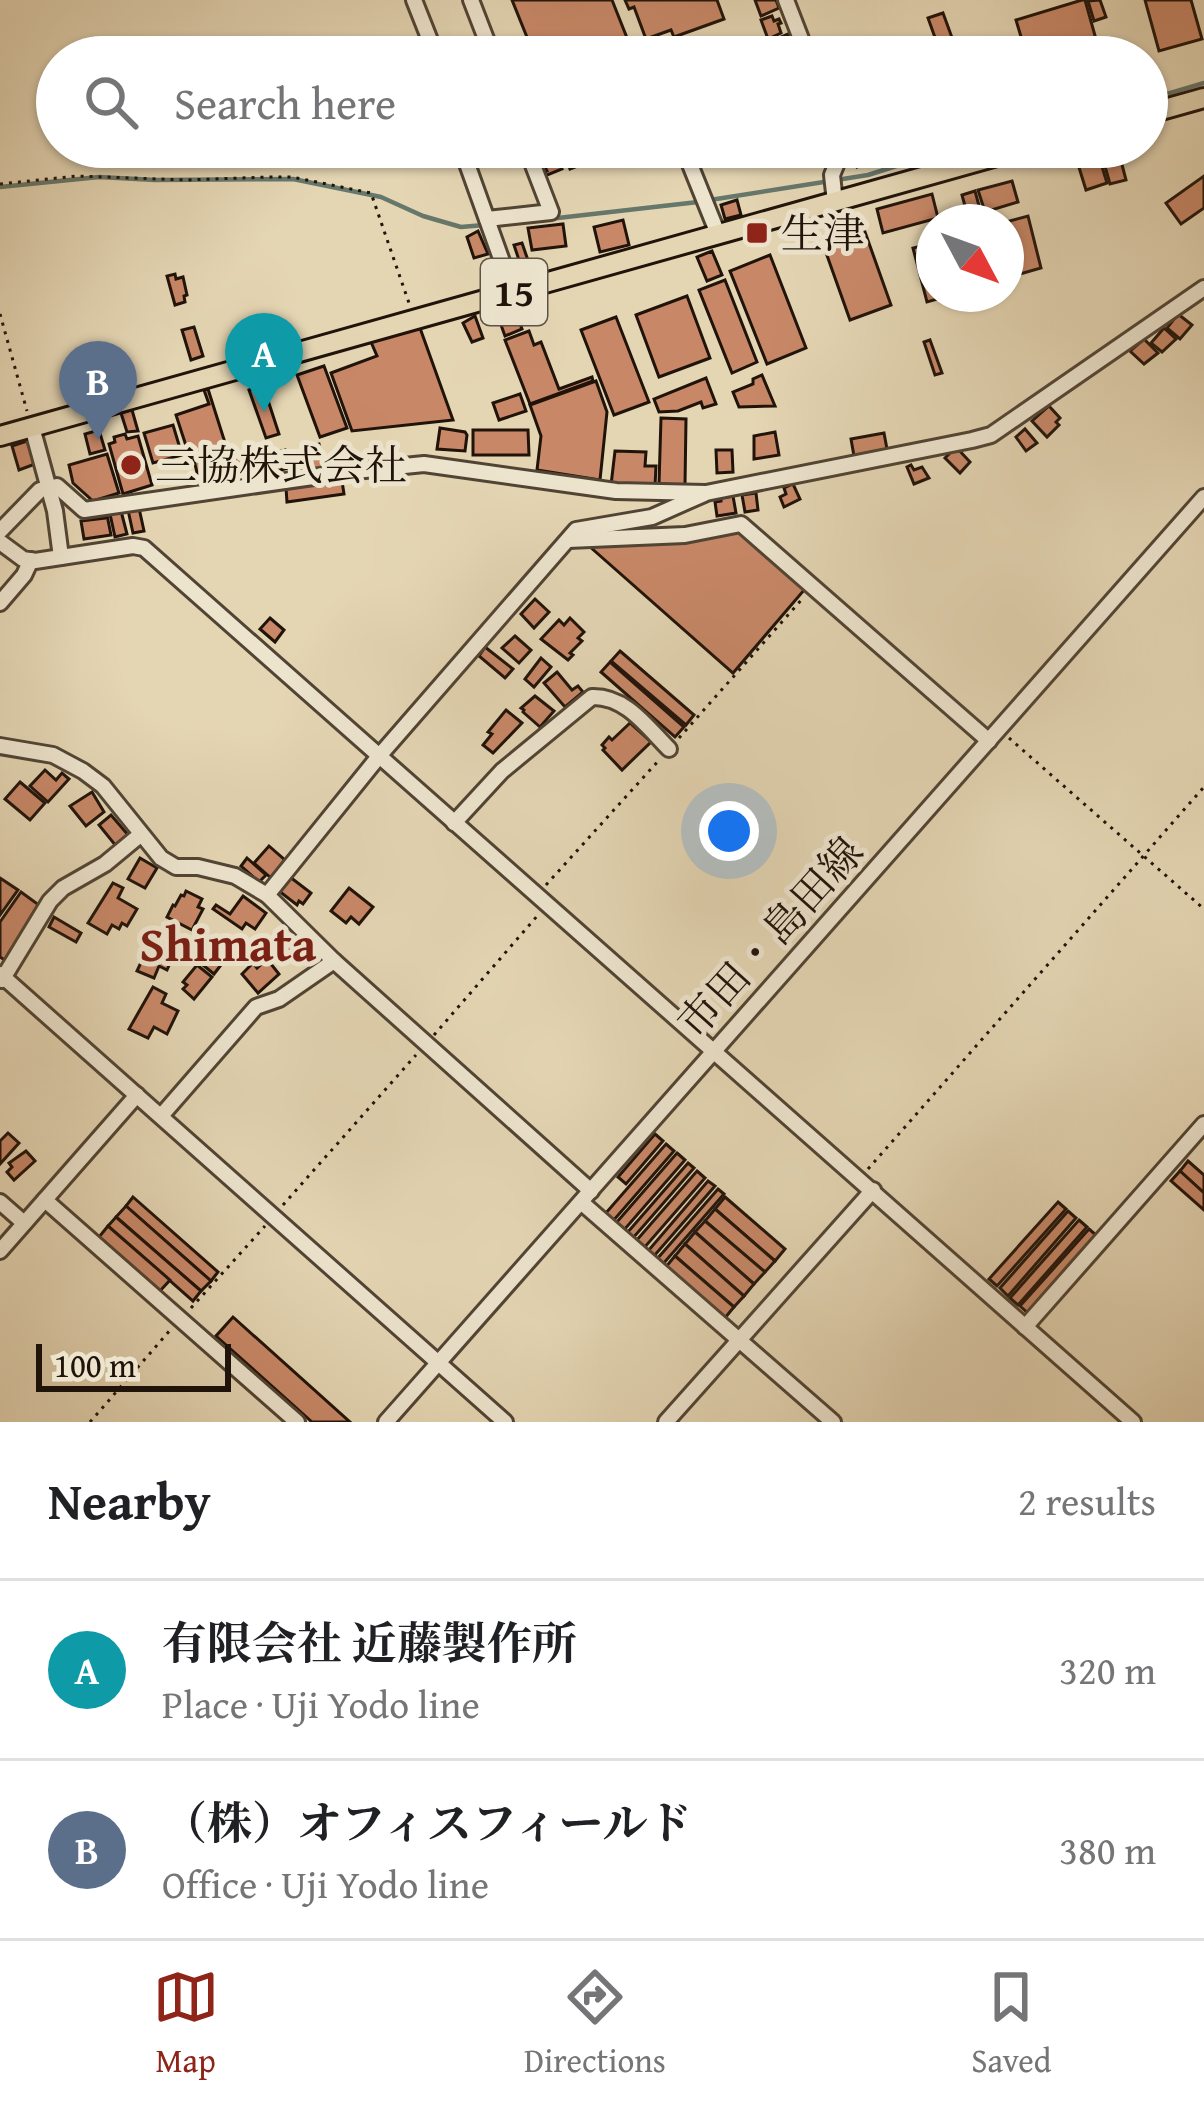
<!DOCTYPE html>
<meta charset="utf-8">
<style>
:root{--surface:#fff;--page:#f2f2f2;--text:#202124;--muted:#757577;--line:#e0e0e0;--accent:#8f2418}
body{margin:0;font-family:"Gentium Book Plus","Noto Serif JP",serif;background:var(--page);color:var(--text)}
.compass{position:absolute;left:916px;top:204px;width:108px;height:108px;border-radius:50%;background:var(--surface);box-shadow:0 3px 9px #0004;rotate:131deg}
.scale{position:absolute;left:36px;bottom:30px;width:195px;box-sizing:border-box;padding-left:12px;border:6px solid #20130a;border-top:0;font-size:33px;line-height:42px;white-space:nowrap;color:#20130a;-webkit-text-stroke:9px #ede4ce;paint-order:stroke}
.you{position:absolute;left:729px;top:831px;width:42px;height:42px;margin:-30px;border:9px solid #fff;border-radius:50%;background:#1a73e8;box-shadow:0 0 0 18px #1a73e833}
.badge{display:grid;place-items:center;width:78px;height:78px;border-radius:50%;background:var(--accent);color:#fff;font-size:39px;font-weight:700}
.pin{position:absolute;translate:-50% -99px;filter:drop-shadow(0 3px 6px #0008)}
.pin::after{content:'';position:absolute;top:63px;width:42px;height:36px;background:inherit;clip-path:polygon(0 0,100% 0,50% 100%)}
.list{margin:0;padding:0;list-style:none}
h2{display:flex;justify-content:space-between;align-items:center;height:156px;margin:0;padding:0 48px;font-size:51px}
h2 small{font-size:39px;font-weight:400;color:var(--muted)}
.list li{display:grid;grid-template-columns:78px 1fr auto;gap:36px;align-items:center;box-sizing:border-box;height:180px;padding:0 48px;border-top:3px solid var(--line)}
.list b{display:block;font-size:45px;white-space:nowrap}
.list p{margin:0;font-size:39px;white-space:nowrap;color:var(--muted)}
.list em{font-size:39px;font-style:normal;color:var(--muted)}
.icon{flex:none;width:66px;height:66px;fill:none;stroke:currentColor;stroke-width:2;stroke-linecap:round;stroke-linejoin:round}
.map{position:relative;flex:none;width:1204px;height:1422px;overflow:hidden}
.search{position:absolute;background:var(--surface);box-shadow:0 3px 9px #0004;left:36px;right:36px;top:36px;height:132px;display:flex;align-items:center;gap:30px;box-sizing:border-box;padding:0 42px;border-radius:66px;color:var(--muted);font-size:45px}
.sheet{height:516px;background:var(--surface)}
nav{display:flex;justify-content:space-around;align-items:center;box-sizing:border-box;height:168px;border-top:3px solid var(--line);background:var(--surface);font-size:33px;color:var(--muted)}
nav a{display:grid;justify-items:center;gap:6px}
nav .on{color:var(--accent)}
.map>svg:first-child{display:block}
</style>
<div class="map">
<svg width="1204" height="1422" viewBox="0 0 1204 1422">
<rect width="100%" height="100%" fill="#e4d5b3"/>
<filter id="stains"><feTurbulence type="fractalNoise" baseFrequency=".00167" numOctaves="4"/><feColorMatrix values="0 0 0 0 .2 0 0 0 0 .09 0 0 0 0 .02 0 0 0 .5 -.17"/></filter>
<radialGradient id="worn" r=".72"><stop offset=".6" stop-color="#630" stop-opacity="0"/><stop offset="1" stop-color="#630" stop-opacity=".3"/></radialGradient>
<g fill="none" stroke-linecap="round" stroke-linejoin="round">
<g stroke="#66776b" stroke-width="4.5">
<path d="M1147,100L1204,83"/>
<path d="M0,187L99,177L155,180L293,179L381,197L423,216L461,227L484,225"/>
<path d="M710,200L868,175L956,147"/>
<path d="M549,219L698,202"/>
</g>
</g>
<g fill="#c88868" stroke="#20130a" stroke-width="3">
<path d="M512,0H612L631,48L609,57H535Z"/>
<path d="M625,0H717L724,19L674,37L671,30L646,39L634,7L629,9Z"/>
<path d="M755,0H776L779,8L761,16Z"/>
<path d="M1082,0H1085L1101,57H1027L1016,20Z"/>
<path d="M1100,0L1106,17L1094,21L1088,1Z"/>
<path d="M1145,0H1191L1202,39L1159,51Z"/>
<path d="M943,13L958,54L950,57H942L928,18Z"/>
<path d="M772,16L774,21L779,19L781,23L778,24L781,33L768,39L761,20Z"/>
<path d="M788,34L791,42L788,43L796,57H778L770,42Z"/>
<path d="M562,147H625L570,169Z"/>
<path d="M857,147H867L873,160L857,167L850,150Z"/>
<path d="M876,147H894L898,157L882,163Z"/>
<path d="M557,155L562,169L545,176L543,173L547,171L542,160Z"/>
<path d="M1120,157L1126,180L1110,184L1104,163L1105,159Z"/>
<path d="M1088,158L1090,163L1100,160L1107,183L1086,190L1077,161Z"/>
<path d="M1204,176V208L1181,224L1166,203Z"/>
<path d="M1012,181L1018,202L985,212L978,190Z"/>
<path d="M975,191L981,213L970,215L972,220L969,221L962,195Z"/>
<path d="M932,194L938,218L883,233L877,209Z"/>
<path d="M737,200L741,215L725,219L721,205Z"/>
<path d="M855,216L860,233L865,232L891,305L850,320L824,247L839,241L833,224Z"/>
<path d="M1028,216L1041,268L1006,278V222Z"/>
<path d="M623,220L629,245L600,252L594,227Z"/>
<path d="M563,224L566,246L532,250L528,228Z"/>
<path d="M478,231L488,254L474,258L467,237Z"/>
<path d="M522,243L531,269L523,272L514,245Z"/>
<path d="M934,243V294H955L927,302L913,248Z"/>
<path d="M712,251L722,275L707,281L697,257Z"/>
<path d="M770,255L806,348L767,364L730,271Z"/>
<path d="M175,274L176,279L183,277L187,295L184,296L185,302L175,305L167,276Z"/>
<path d="M725,280L757,362L732,373L699,290Z"/>
<path d="M687,296L710,358L659,377L636,315Z"/>
<path d="M514,308L522,329L505,336L497,314Z"/>
<path d="M1178,314L1192,325L1180,339L1167,328Z"/>
<path d="M475,316L483,338L472,342L463,323Z"/>
<path d="M616,317L649,402L614,415L581,330Z"/>
<path d="M194,327L203,356L191,360L182,330Z"/>
<path d="M420,328L453,420L352,431L331,373L377,356L371,342Z"/>
<path d="M1164,328L1176,339L1162,352L1151,343Z"/>
<path d="M529,331L534,345L541,342L559,389L592,377L593,381L530,404L505,340Z"/>
<path d="M1144,339L1158,353L1144,364L1130,351Z"/>
<path d="M930,340L942,373L935,375L924,342Z"/>
<path d="M324,366L347,428L320,437L297,375Z"/>
<path d="M762,375L775,406L739,407L733,392L753,384V379Z"/>
<path d="M706,378L716,404L703,408L701,402L678,411L659,412L654,399Z"/>
<path d="M596,381L607,412L600,480L537,470L541,436L530,405Z"/>
<path d="M263,385L279,434L266,438L249,390Z"/>
<path d="M208,389L227,449L217,452V449L190,458L176,415L209,404L204,390Z"/>
<path d="M520,394L526,411L499,420L493,403Z"/>
<path d="M1049,406L1060,418L1056,422L1059,425L1047,437L1032,421Z"/>
<path d="M132,410L138,431L127,432L121,413Z"/>
<path d="M661,418L686,419L685,485L659,484Z"/>
<path d="M173,425L182,455L153,463L144,433Z"/>
<path d="M440,428L465,432L467,435L465,451L437,449Z"/>
<path d="M1025,429L1037,443L1026,451L1016,437Z"/>
<path d="M99,430L105,450L90,454L85,434Z"/>
<path d="M473,430H528L529,455H473Z"/>
<path d="M775,432L779,455L754,459V436Z"/>
<path d="M884,433L887,449L854,456L851,439Z"/>
<path d="M125,434L127,439L138,436L152,485L123,494L109,444L115,442L114,437Z"/>
<path d="M27,441L35,464L19,470L12,446Z"/>
<path d="M319,444L324,467L309,471L303,448Z"/>
<path d="M956,447L970,462L960,473L945,458Z"/>
<path d="M285,450L289,468L277,471L273,453Z"/>
<path d="M716,450H732L733,472L717,473Z"/>
<path d="M615,451L646,452L645,466H656L655,486L611,485Z"/>
<path d="M256,452L259,469L254,470L255,474L244,476L243,472L238,473L234,456Z"/>
<path d="M226,453L230,470L198,477L194,460Z"/>
<path d="M107,454L119,493L93,501L73,483L69,465Z"/>
<path d="M911,465L914,470L922,467L929,478L914,484L907,467Z"/>
<path d="M342,481L344,494L287,502L286,488Z"/>
<path d="M793,484L800,499L784,507L780,497L786,494L784,488Z"/>
<path d="M756,493L758,510L745,512L742,495Z"/>
<path d="M733,496L736,513L717,516L715,502L721,501V498Z"/>
<path d="M139,508L144,531L133,533L128,510Z"/>
<path d="M121,511L127,534L115,537L110,514Z"/>
<path d="M107,515L111,535L84,539L81,521L105,518Z"/>
<path d="M739,530L805,589L733,673L589,546Z"/>
<path d="M535,599L549,612L534,628L521,614Z"/>
<path d="M270,618L284,630L275,642L260,629Z"/>
<path d="M570,618L584,632L578,638L582,641L570,653L573,655L568,660L541,639L559,620L564,625Z"/>
<path d="M515,636L531,650L519,663L502,648Z"/>
<path d="M485,647L513,669L505,678L479,656Z"/>
<path d="M620,651L694,715L686,725L611,661Z"/>
<path d="M541,658L551,667L534,687L525,679Z"/>
<path d="M610,662L684,727L675,737L601,672Z"/>
<path d="M557,672L572,690L578,686L583,692L565,707L544,683Z"/>
<path d="M535,696L554,711L540,727L523,712L524,710L521,708Z"/>
<path d="M506,710L522,723L493,753L483,745L492,734L488,732Z"/>
<path d="M630,723L651,742L622,770L603,750L605,748L602,745L609,737L612,740Z"/>
<path d="M45,770L56,780L62,773L69,779L48,802L30,786Z"/>
<path d="M20,782L45,803L30,820L5,799Z"/>
<path d="M92,792L104,812L86,826L70,806Z"/>
<path d="M111,815L129,836L116,846L99,825Z"/>
<path d="M269,846L286,861L271,878L254,863Z"/>
<path d="M140,858L157,868L145,888L128,879Z"/>
<path d="M247,858L266,875L259,882L241,866Z"/>
<path d="M290,877L311,893L303,904L299,901L297,905L279,891Z"/>
<path d="M0,878L18,890L0,915Z"/>
<path d="M113,883L123,888L118,898L137,909L127,926L122,923L119,929L112,925L107,934L88,923Z"/>
<path d="M349,888L373,907L359,924L351,917L346,923L331,911Z"/>
<path d="M186,891L202,899L198,907L203,909L192,930L167,917L173,905L175,906L181,895L184,896Z"/>
<path d="M21,892L43,908L6,961L0,957V922Z"/>
<path d="M243,896L266,913L255,929L246,923L242,929L213,909L216,905L230,914Z"/>
<path d="M54,917L81,933L76,942L49,927Z"/>
<path d="M293,938L303,949L289,962L278,952Z"/>
<path d="M150,943L174,954L167,970L159,966L154,978L137,971Z"/>
<path d="M203,944L224,961L214,974L193,957Z"/>
<path d="M267,959L279,974L258,993L242,974L253,963L257,968Z"/>
<path d="M197,965L212,977L194,999L183,989L187,985L183,982Z"/>
<path d="M153,987L166,994L162,1003L178,1011L167,1034L154,1027L148,1038L129,1029Z"/>
<path d="M8,1133L19,1143L0,1164V1141Z"/>
<path d="M655,1134L663,1141L626,1184L618,1177Z"/>
<path d="M666,1144L674,1151L613,1221L605,1214Z"/>
<path d="M26,1151L35,1161L14,1180L7,1172L12,1167L9,1163Z"/>
<path d="M677,1153L685,1160L624,1230L616,1223Z"/>
<path d="M1188,1161L1204,1175V1193L1180,1171Z"/>
<path d="M688,1163L694,1168L633,1238L627,1233Z"/>
<path d="M697,1171L705,1178L644,1248L636,1241Z"/>
<path d="M1180,1171L1204,1193V1210L1171,1181Z"/>
<path d="M708,1181L715,1186L654,1256L648,1251Z"/>
<path d="M718,1189L724,1194L663,1264L657,1259Z"/>
<path d="M133,1197L218,1272L211,1281L126,1206Z"/>
<path d="M725,1197L785,1249L775,1261L715,1209Z"/>
<path d="M1058,1202L1066,1209L997,1286L989,1279Z"/>
<path d="M126,1206L211,1281L201,1291L116,1217Z"/>
<path d="M715,1209L775,1261L765,1272L705,1221Z"/>
<path d="M1068,1211L1076,1218L1008,1296L1000,1288Z"/>
<path d="M116,1217L201,1291L193,1301L108,1226Z"/>
<path d="M1079,1220L1087,1227L1018,1305L1010,1298Z"/>
<path d="M705,1221L765,1272L754,1284L695,1232Z"/>
<path d="M108,1226L170,1280L160,1291L99,1237Z"/>
<path d="M1089,1229L1097,1236L1029,1314L1020,1306Z"/>
<path d="M695,1232L754,1284L744,1296L685,1244Z"/>
<path d="M685,1244L744,1296L734,1307L675,1256Z"/>
<path d="M675,1256L734,1307L724,1319L665,1268Z"/>
<path d="M233,1317L350,1422H312L216,1336Z"/>
</g>
<g fill="none" stroke-linecap="round" stroke-linejoin="round">
<defs>
<g id="minor">
<path d="M414,0L433,48L429,57"/>
<path d="M471,0L493,57"/>
<path d="M786,0L808,57"/>
<path d="M461,147L513,292"/>
<path d="M683,147L718,234"/>
<path d="M835,202L832,175L841,153L839,147"/>
<path d="M487,219L551,212L526,147"/>
<path d="M32,427L55,511L61,557"/>
<path d="M0,531L40,490L57,486L84,510L355,471L424,464L616,491L706,493L972,440L991,435L1204,288"/>
<path d="M568,540L685,535L741,524L989,741"/>
<path d="M0,542L23,559L35,561L133,546L144,548L1133,1422"/>
<path d="M0,603L24,575L31,560"/>
<path d="M0,746L53,755L83,771L103,786L161,858L176,867H198L235,876L267,895L334,961L591,1191"/>
<path d="M454,823L502,771L592,697C626,696 647,727 669,749"/>
<path d="M267,895L380,755L576,530L652,517L704,494"/>
<path d="M0,974L505,1422"/>
<path d="M2,980L50,901L63,888L105,864L140,835"/>
<path d="M161,1116L256,1007L279,999L334,961"/>
<path d="M45,1200L297,1422"/>
<path d="M0,1202L24,1223"/>
<path d="M581,1202L833,1422"/>
<path d="M0,1251L137,1095"/>
<path d="M1025,1327L1204,1124"/>
<path d="M386,1422L1204,497"/>
<path d="M666,1422L873,1190"/>
</g>
<g id="major">
<path d="M1147,114L1204,98"/>
<path d="M0,436L1029,147"/>
</g>
</defs>
<use href="#minor" stroke="#514434" stroke-width="20"/>
<use href="#major" stroke="#20130a" stroke-width="24"/>
<g stroke="#20130a" stroke-width="3" stroke-dasharray="3 6" stroke-linecap="butt">
<path d="M0,184L77,176L186,180L269,177H292L371,193L409,303"/>
<path d="M0,314L27,411"/>
<path d="M679,738L804,597"/>
<path d="M1009,738L1204,909"/>
<path d="M546,885L660,759"/>
<path d="M434,1035L538,915"/>
<path d="M868,1169L1204,787"/>
<path d="M283,1205L416,1055"/>
<path d="M191,1308L265,1226"/>
<path d="M90,1422L172,1328"/>
</g>
<use href="#minor" stroke="#ede4ce" stroke-width="14"/>
<use href="#major" stroke="#e4d5b3" stroke-width="18"/>
</g>
<g fill="#8f2418" stroke="#ede4ce" stroke-width="4.5">
<rect x="745" y="221" width="24" height="24" rx="6"/>
<circle cx="131" cy="465" r="12"/>
</g>
<g text-anchor="middle" stroke-width="10" stroke-linejoin="round" paint-order="stroke">
<rect fill="#ede4ce" stroke="#5e5245" stroke-width="3" x="481" y="259" width="66" height="66" rx="9"/>
<g font-size="39" font-weight="bold" fill="#20130a">
<text x="514" y="306">15</text>
</g>
<g font-size="42" fill="#20130a" stroke="#ede4ce" text-anchor="start">
<text x="781" y="248">生津</text>
<text x="155" y="480">三協株式会社</text>
</g>
<g font-size="42" fill="#20130a" stroke="#ede4ce">
<text transform="translate(770 937) rotate(-48)" y="15">市田・島田線</text>
</g>
<g font-size="48" font-weight="bold" fill="#7a1f14" stroke="#ede4ce">
<text x="228" y="961">Shimata</text>
</g>
</g>
<rect width="100%" height="100%" filter="url(#stains)"/>
<rect width="100%" height="100%" fill="url(#worn)"/>
</svg>
<svg class="compass" viewBox="-18 -18 36 36"><path d="M0-13l5 13h-10z" fill="#e53935"/><path d="M0 13l5-13h-10z" fill="#757577"/></svg>
<div class="scale">100 m</div>
<div class="you"></div>
<div class="pin badge" style="left:264px;top:412px;background:#0f9aa8">A</div>
<div class="pin badge" style="left:98px;top:440px;background:#5c6f8a">B</div>
<div class="search"><svg class="icon" aria-label="search" viewBox="0 0 24 24"><circle cx="10" cy="10" r="6"/><path d="M15 15l6 6"/></svg>Search here</div>
</div>
<section class="sheet">
<h2>Nearby<small>2 results</small></h2>
<ul class="list">
<li><span class="badge" style="background:#0f9aa8">A</span><div><b>有限会社 近藤製作所</b><p>Place · Uji Yodo line</p></div><em>320 m</em></li>
<li><span class="badge" style="background:#5c6f8a">B</span><div><b>（株）オフィスフィールド</b><p>Office · Uji Yodo line</p></div><em>380 m</em></li>
</ul>
</section>
<nav>
<a class="on"><svg class="icon" aria-label="map" viewBox="0 0 24 24"><path d="M3 6l6-2 6 2 6-2v14l-6 2-6-2-6 2zM9 4v14M15 6v14"/></svg>Map</a>
<a><svg class="icon" aria-label="directions" viewBox="0 0 24 24"><path d="M12 3l9 9-9 9-9-9zM9 14v-3h6M13 9l2 2-2 2"/></svg>Directions</a>
<a><svg class="icon" aria-label="saved" viewBox="0 0 24 24"><path d="M7 4h10v16l-5-4-5 4z"/></svg>Saved</a>
</nav>
